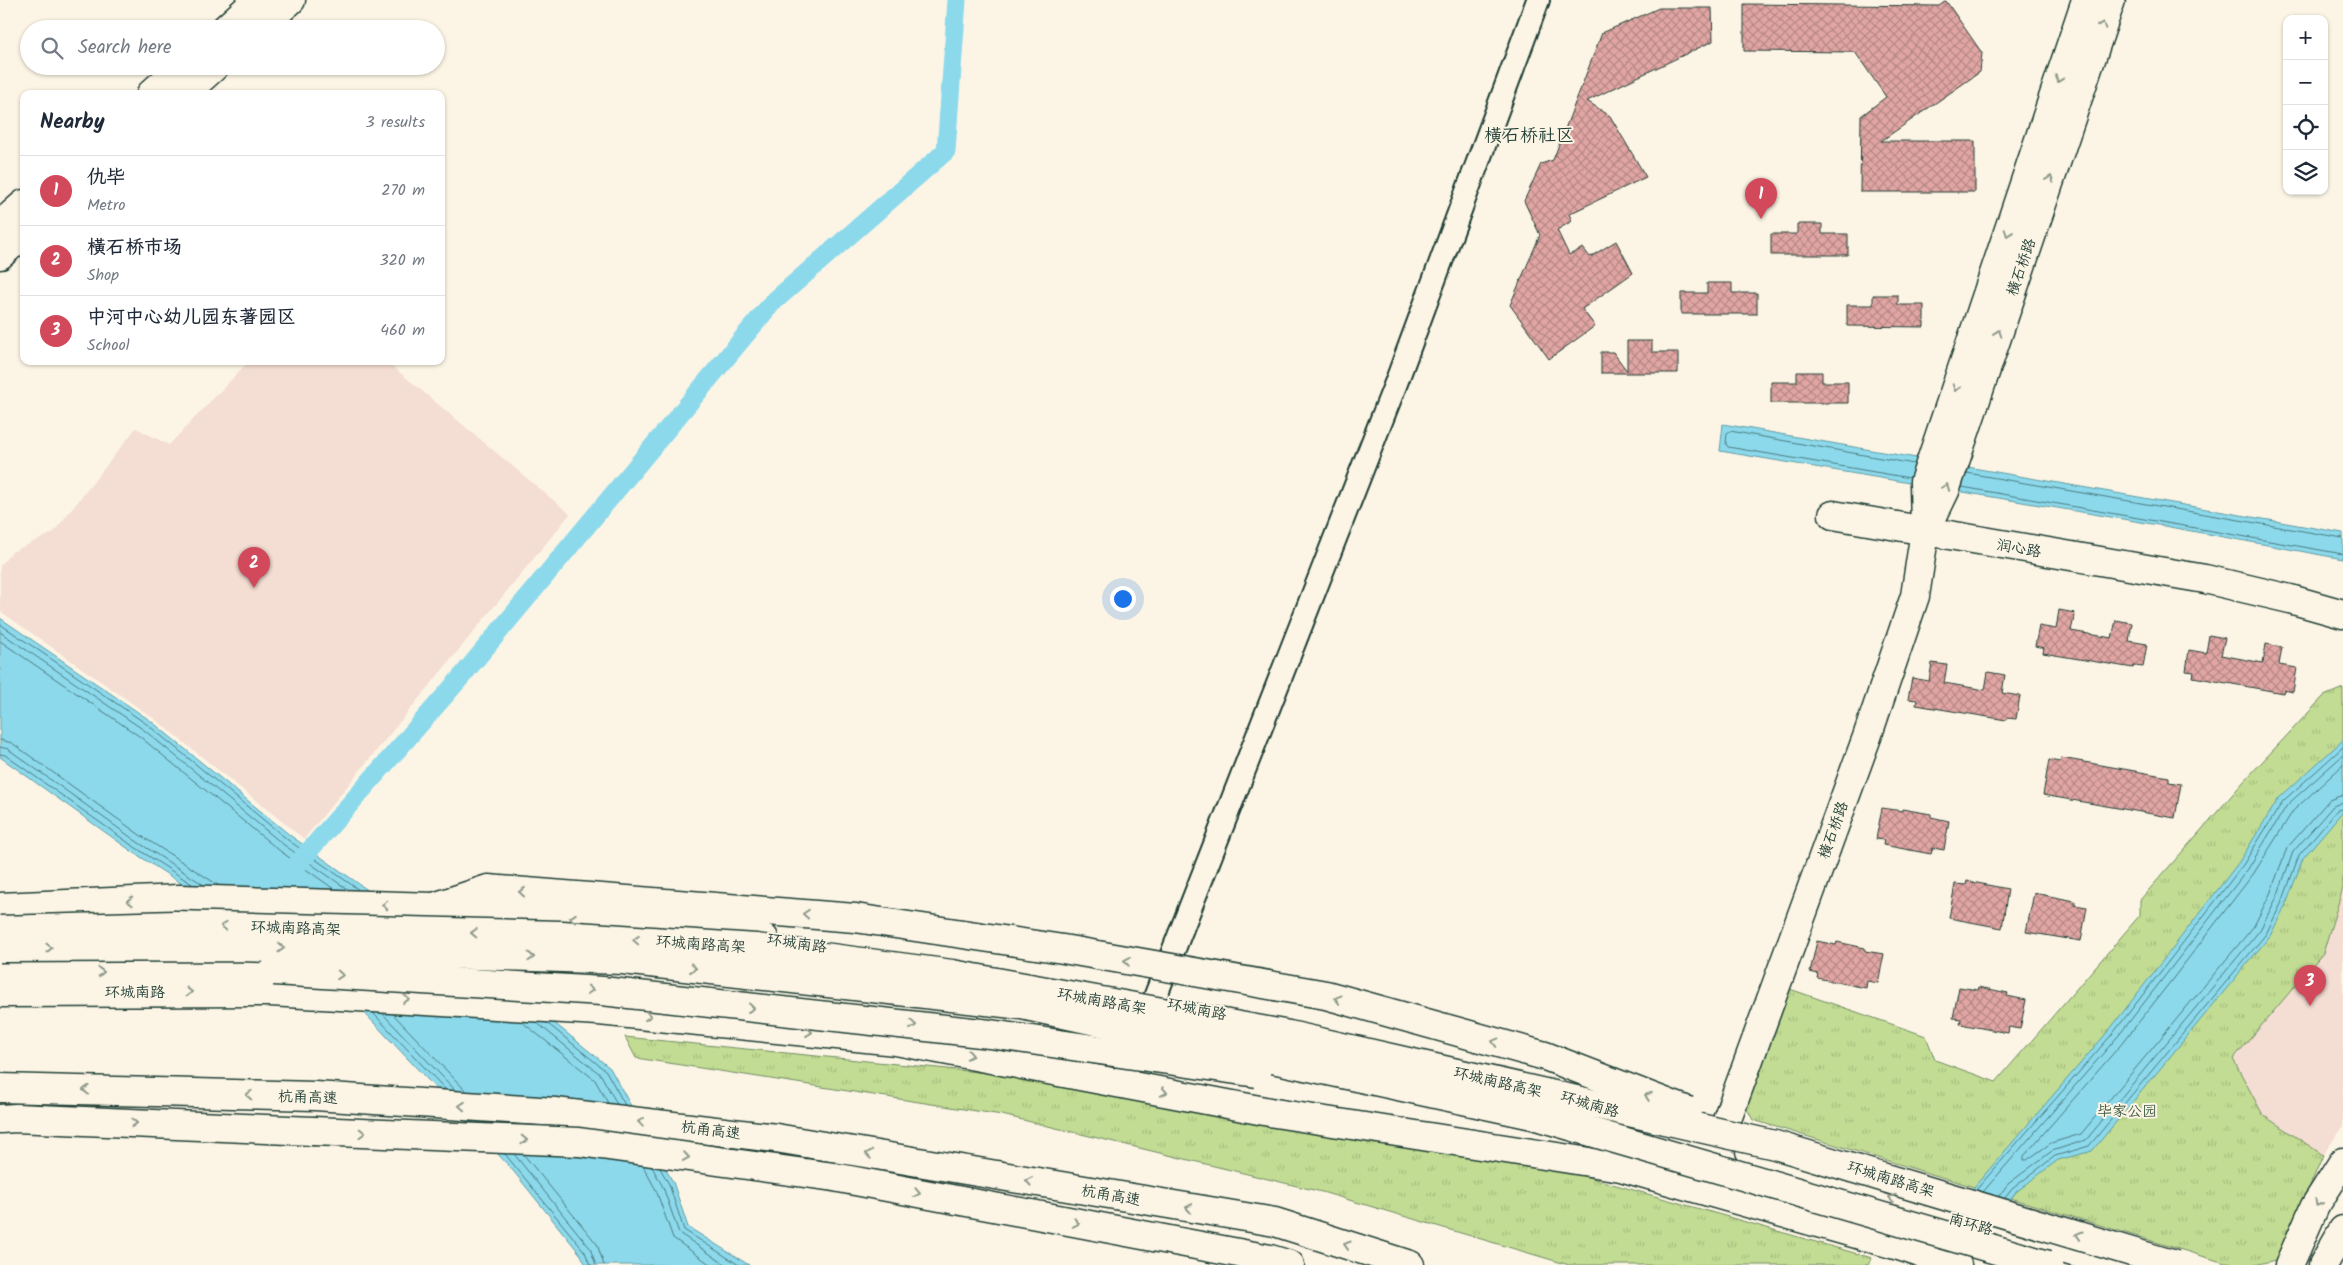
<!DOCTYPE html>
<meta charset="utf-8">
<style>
:root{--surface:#fff;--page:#f2f2f3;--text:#1f2937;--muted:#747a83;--line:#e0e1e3;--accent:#d1495b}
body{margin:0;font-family:Kalam,"LXGW WenKai TC",sans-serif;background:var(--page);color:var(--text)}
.controls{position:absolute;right:15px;top:15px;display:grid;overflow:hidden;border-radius:10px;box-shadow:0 1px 4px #0004}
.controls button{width:45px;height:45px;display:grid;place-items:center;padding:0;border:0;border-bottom:1px solid var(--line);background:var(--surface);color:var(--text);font:25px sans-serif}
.you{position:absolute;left:1122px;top:598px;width:18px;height:18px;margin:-12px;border:4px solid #fff;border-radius:50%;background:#1a73e8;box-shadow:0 0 0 8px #1a73e833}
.badge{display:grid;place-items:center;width:32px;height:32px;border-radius:50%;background:var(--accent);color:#fff;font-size:16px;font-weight:700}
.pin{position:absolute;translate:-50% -41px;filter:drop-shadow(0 1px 2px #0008)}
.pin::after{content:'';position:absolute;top:26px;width:18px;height:15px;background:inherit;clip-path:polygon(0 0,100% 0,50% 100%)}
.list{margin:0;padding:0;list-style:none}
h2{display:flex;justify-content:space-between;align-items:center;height:65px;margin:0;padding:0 20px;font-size:21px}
h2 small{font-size:16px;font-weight:400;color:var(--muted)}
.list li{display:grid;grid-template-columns:32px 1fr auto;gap:15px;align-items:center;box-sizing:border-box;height:70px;padding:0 20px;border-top:1px solid var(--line)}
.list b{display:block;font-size:19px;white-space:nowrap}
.list p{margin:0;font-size:16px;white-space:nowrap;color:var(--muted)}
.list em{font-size:16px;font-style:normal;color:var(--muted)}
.icon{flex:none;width:28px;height:28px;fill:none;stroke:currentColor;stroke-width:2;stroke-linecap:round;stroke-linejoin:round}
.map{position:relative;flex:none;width:2343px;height:1265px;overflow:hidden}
.search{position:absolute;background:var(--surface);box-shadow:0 1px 4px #0004;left:20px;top:20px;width:425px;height:55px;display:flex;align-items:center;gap:12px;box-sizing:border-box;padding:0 18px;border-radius:28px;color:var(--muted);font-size:19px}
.panel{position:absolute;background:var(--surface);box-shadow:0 1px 4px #0004;left:20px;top:90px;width:425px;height:275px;border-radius:10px}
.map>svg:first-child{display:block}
</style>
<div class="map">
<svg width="2343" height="1265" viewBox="0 0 2343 1265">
<defs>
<pattern id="park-tufts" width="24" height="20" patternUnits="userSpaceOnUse" patternTransform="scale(1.25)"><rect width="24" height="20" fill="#c2dc93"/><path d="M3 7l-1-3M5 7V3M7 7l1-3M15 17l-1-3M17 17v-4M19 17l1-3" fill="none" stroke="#a6be7f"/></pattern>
<pattern id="building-cross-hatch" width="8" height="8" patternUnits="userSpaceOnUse" patternTransform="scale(1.25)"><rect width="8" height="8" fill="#e1a6a4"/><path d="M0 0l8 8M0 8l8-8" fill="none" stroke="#b68886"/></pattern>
</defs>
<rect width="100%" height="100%" fill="#fcf5e5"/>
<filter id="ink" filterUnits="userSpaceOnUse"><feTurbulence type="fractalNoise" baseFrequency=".02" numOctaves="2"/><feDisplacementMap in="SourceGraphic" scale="10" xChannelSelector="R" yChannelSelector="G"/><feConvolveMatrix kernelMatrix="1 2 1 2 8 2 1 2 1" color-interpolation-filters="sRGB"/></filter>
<g filter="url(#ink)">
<g fill="#f4ddd2">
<path d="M249,361H386L570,514L304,839L156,720L0,611V566L12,552L53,533L136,428L169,445Z"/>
<path d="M2343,888V1126L2323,1155L2263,1115L2233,1059L2323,953Z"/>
</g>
<g fill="url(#park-tufts)" stroke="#708c64">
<path d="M2343,688V888L2323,953L2233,1059L2263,1115L2323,1155L2279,1259L2255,1265L2225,1263L1753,1120L1746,1107L1787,988L1926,1036L1935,1060L1996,1082L2140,915V900L2246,779L2324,696Z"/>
<path d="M625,1037L1028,1077L1574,1173L1872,1258L1868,1265H1569L1322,1192L1002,1115L636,1058Z"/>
</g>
<g fill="#8cd9ec" stroke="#609ba2">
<path d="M1723,424L2343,533V559L2164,526L1720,451Z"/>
<path d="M0,618L151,721L291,836L542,1013L610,1068L673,1182L688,1227L749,1265H586L581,1255L510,1167L341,988L130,850L0,757Z"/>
<path d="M2343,740V811L2303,858L2287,902L2270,936L2092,1151L2058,1160L2016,1192L1962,1265H1907L2110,1029L2239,862L2279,798Z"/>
</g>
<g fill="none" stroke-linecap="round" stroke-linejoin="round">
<g stroke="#4b7b7e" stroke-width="1">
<path d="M1967,473L2343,538"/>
<path d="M1910,478L1728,447L1726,444L1727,433L1730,431L1914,464"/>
<path d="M1962,487L2343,554"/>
<path d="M0,624L148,725L288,840L359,890"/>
<path d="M0,632L144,730L284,845L347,889"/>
<path d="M0,641L139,736L280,851L334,889"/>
<path d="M0,740L12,743L140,835L218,885"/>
<path d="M0,747L8,749L136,841L204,885"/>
<path d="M0,754L5,755L133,846L192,884"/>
<path d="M2343,765L2293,811L2254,873L2171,981L2124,1041L2024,1156V1160H2027L2051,1143L2081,1134L2254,926L2270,894L2287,848L2329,800L2343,795"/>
<path d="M373,1013L446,1090"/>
<path d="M382,1013L455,1090"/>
<path d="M393,1014L466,1091"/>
<path d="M522,1022L595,1080L608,1103"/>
<path d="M536,1022L601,1075L617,1104"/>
<path d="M547,1023L606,1071L625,1105"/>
<path d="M505,1154L585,1252L590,1265"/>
<path d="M514,1154L590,1248L596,1265"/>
<path d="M524,1155L597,1244L604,1265"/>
<path d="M643,1166L656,1190L673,1238L711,1265"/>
<path d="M652,1167L663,1187L679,1233L726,1265"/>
<path d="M660,1168L669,1184L684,1230L739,1265"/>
<path d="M1976,1190L2114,1032L2243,865L2283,801L2343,747"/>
<path d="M1983,1192L2119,1035L2248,869L2287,805L2343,755"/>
<path d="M1999,1196L2008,1184L2052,1151L2086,1140L2260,930L2277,897L2293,852L2333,806L2343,802"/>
<path d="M2005,1198L2012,1189L2055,1156L2089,1146L2266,934L2283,900L2299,855L2337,810L2343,809"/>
</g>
<path stroke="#8cd9ec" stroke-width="19" d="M294,868L462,676L772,303L946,151L957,0"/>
</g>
<g fill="url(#building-cross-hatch)" stroke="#1f3d34">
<path d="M1946,1L1982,53L1980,72L1881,141H1975V192H1860L1861,116L1886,97L1855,52L1744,51V4L1939,6Z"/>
<path d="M1659,8H1712L1713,41L1587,101L1610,116L1646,177L1569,214L1572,221L1557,230L1569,255L1583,248L1590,257L1616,241L1633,273L1582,309L1595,326L1549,359L1510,305L1540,235L1524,201L1541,164L1553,160L1602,33Z"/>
<path d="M1797,224H1822V234H1848V255H1771V234H1797Z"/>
<path d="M1707,283H1732V293H1757V314H1681V293H1707Z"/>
<path d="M1873,295H1898V305H1924V327L1847,326V305H1873Z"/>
<path d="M1627,341H1652V352H1678V373H1601V352H1613L1627,371Z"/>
<path d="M1797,372H1822V382H1848V403H1771V382H1797Z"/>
<path d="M2059,610L2075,613L2071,631L2112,638L2116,620L2132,623L2129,641L2147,644L2143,667L2134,666L2133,668L2043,653L2044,648L2035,646L2039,626L2056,629Z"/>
<path d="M2209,635L2225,638L2221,655L2263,663L2266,644L2282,647L2279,665L2297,668L2293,692L2284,690L2283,693L2193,677L2194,672L2186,671L2189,650L2206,653Z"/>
<path d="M1932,663L1947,665L1944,683L1985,690L1988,672L2005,675L2002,693L2020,696L2016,719L2007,718L2006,720L1916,705L1917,700L1908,699L1912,678L1929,681Z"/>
<path d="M2061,758L2169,777V782L2181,784L2175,818L2043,795L2049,760L2060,762Z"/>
<path d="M1882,808L1902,811V809L1931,814V817L1949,821L1944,850L1933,848L1931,854L1883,845L1884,840L1876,839Z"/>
<path d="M1967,881L2008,889L2002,928L1949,918L1955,884L1966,885Z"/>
<path d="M2034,893L2075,901V905L2087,907L2081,941L2026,932Z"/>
<path d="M1817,941L1836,945L1837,942L1865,948V951L1884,954L1878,983L1867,981L1866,988L1817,978L1818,974L1810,972Z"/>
<path d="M1959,987L1978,990L1979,987L2008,993L2007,996L2026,1000L2020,1029L2009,1027L2008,1033L1960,1024L1961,1019L1953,1018Z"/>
</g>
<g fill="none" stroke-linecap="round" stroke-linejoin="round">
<defs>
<path id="minor" d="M1121,1084L1396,383L1538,0"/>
<path id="tertiary" d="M1833,515L2205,579L2290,599L2343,614"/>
<g id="secondary">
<path d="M1927,528L1945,491L2111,0"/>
<path d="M1725,1125L1867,737L1915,596L1925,531L1924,482L2086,0"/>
<path d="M2289,1265L2315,1206L2343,1162"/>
<path d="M2323,1265L2343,1230"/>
</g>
<g id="primary">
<path d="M225,29L257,0"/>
<path d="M258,29L291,0"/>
<path d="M151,94L182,66"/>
<path d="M184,94L215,66"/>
<path d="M0,225L24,204"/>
<path d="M0,255L24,234"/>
<path d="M0,907L179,899L434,907L686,926L764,938"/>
<path d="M0,993L270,992L599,1011L896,1041L1275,1113L1621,1167L1899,1246L1957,1265"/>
<path d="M1750,1151L1938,1214L2119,1265"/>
</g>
<g id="trunk">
<path d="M434,907L488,889L855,918"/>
<path d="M0,973L274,971"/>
</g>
<g id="motorway">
<path d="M0,1088L315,1096L555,1112L776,1138L1275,1222L1410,1265"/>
<path d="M0,1119L16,1118L313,1131"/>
<path d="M834,1177L1270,1259L1290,1265"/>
</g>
</defs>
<use href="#minor" stroke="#1f3d34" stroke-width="26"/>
<use href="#tertiary" stroke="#1f3d34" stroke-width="31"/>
<use href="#secondary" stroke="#1f3d34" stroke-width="31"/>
<use href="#primary" stroke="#1f3d34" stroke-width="31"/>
<use href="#trunk" stroke="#1f3d34" stroke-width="31"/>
<use href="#motorway" stroke="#1f3d34" stroke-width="31"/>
<use href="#minor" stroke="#fcf5e5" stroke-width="22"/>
<use href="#tertiary" stroke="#fcf5e5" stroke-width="28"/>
<use href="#secondary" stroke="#fcf5e5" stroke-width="28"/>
<use href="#primary" stroke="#fcf5e5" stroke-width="28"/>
<use href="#trunk" stroke="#fcf5e5" stroke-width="28"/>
<use href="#motorway" stroke="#fcf5e5" stroke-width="28"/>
<defs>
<g id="trunk-bridge">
<path d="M855,918L1063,949L1326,995L1545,1056L1688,1111"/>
<path d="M0,930L175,925L562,935L756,948L952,974L1289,1035L1775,1145L2175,1265"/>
<path d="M0,948L240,947L623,960L1022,1005L1533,1115L2048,1265"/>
<path d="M274,971L602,991L990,1034L1257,1073"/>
</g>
<path id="motorway-bridge" d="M313,1131L579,1142L834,1177"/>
</defs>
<use href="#trunk-bridge" stroke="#1f3d34" stroke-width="31" stroke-linecap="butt"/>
<use href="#motorway-bridge" stroke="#1f3d34" stroke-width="31" stroke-linecap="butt"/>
<use href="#trunk-bridge" stroke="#fcf5e5" stroke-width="28"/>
<use href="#motorway-bridge" stroke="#fcf5e5" stroke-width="28"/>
</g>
<defs><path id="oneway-chevron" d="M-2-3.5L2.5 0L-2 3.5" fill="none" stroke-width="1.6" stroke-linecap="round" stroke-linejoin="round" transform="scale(1.25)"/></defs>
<g stroke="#8e998c">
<use href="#oneway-chevron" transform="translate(2102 25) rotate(-71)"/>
<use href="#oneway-chevron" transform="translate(2059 79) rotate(109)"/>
<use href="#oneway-chevron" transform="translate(2050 179) rotate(-71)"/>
<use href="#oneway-chevron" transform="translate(2008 233) rotate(109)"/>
<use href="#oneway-chevron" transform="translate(1998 333) rotate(-71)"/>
<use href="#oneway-chevron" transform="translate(1956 388) rotate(109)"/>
<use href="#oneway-chevron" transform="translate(1946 487) rotate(-69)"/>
<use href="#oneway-chevron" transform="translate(522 892) rotate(-175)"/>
<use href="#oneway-chevron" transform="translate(130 901) rotate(178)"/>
<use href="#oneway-chevron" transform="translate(385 905) rotate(-178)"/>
<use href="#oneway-chevron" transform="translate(806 914) rotate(-175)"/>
<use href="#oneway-chevron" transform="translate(573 918) rotate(-176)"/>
<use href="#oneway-chevron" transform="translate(224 926) rotate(-178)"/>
<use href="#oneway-chevron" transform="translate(474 933) rotate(-178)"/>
<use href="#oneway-chevron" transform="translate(636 940) rotate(-176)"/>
<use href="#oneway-chevron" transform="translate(49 948)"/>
<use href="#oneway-chevron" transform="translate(281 948) rotate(2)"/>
<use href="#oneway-chevron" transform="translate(531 957) rotate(2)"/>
<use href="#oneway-chevron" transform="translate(1127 961) rotate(-170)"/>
<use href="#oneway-chevron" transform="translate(693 968) rotate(6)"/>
<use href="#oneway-chevron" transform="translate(101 972) rotate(-1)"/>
<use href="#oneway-chevron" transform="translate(340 975) rotate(4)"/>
<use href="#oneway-chevron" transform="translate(590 990) rotate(4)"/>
<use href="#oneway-chevron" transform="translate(189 992)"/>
<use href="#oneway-chevron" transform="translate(406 999) rotate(3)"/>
<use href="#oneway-chevron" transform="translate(1338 999) rotate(-165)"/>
<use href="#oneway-chevron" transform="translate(751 1008) rotate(6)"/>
<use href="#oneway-chevron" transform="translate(648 1016) rotate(6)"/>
<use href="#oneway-chevron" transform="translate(913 1025) rotate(6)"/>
<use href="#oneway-chevron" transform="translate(809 1032) rotate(6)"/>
<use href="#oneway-chevron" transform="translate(1495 1042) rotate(-165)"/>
<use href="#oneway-chevron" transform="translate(970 1055) rotate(11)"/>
<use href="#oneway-chevron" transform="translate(86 1090) rotate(-178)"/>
<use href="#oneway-chevron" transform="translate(1164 1092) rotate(11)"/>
<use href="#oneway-chevron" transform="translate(249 1095) rotate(-178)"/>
<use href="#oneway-chevron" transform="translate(1648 1096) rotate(-159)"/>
<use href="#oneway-chevron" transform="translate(462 1106) rotate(-176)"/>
<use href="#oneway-chevron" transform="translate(641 1122) rotate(-173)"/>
<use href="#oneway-chevron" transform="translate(134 1123) rotate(2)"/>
<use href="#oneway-chevron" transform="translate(362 1133) rotate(2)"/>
<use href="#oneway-chevron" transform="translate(524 1140) rotate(2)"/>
<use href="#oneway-chevron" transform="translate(869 1154) rotate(-170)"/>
<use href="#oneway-chevron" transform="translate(686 1157) rotate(8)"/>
<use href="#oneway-chevron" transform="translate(1029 1181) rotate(-170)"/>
<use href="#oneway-chevron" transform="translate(917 1193) rotate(11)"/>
<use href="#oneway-chevron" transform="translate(1892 1198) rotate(-161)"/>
<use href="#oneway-chevron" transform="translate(2318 1203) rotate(120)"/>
<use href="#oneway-chevron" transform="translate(1189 1208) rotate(-170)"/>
<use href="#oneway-chevron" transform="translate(1076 1223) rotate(11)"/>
<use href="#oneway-chevron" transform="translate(2079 1235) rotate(-163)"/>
<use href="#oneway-chevron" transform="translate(1347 1245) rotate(-163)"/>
</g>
</g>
<g text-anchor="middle" stroke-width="4" stroke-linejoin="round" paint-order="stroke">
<g font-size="15" fill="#1f3d34" stroke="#fcf5e5">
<text transform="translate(2021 267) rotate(-71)" y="5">横石桥路</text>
<text transform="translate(2019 548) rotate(10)" y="5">润心路</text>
<text transform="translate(1833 830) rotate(-70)" y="5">横石桥路</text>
<text transform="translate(296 928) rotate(2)" y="5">环城南路高架</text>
<text transform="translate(797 943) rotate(8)" y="5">环城南路</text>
<text transform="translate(701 944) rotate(4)" y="5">环城南路高架</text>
<text x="135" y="997">环城南路</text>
<text transform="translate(1102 1001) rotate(10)" y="5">环城南路高架</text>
<text transform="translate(1197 1009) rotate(11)" y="5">环城南路</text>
<text transform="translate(1498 1082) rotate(13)" y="5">环城南路高架</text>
<text transform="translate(308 1097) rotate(2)" y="5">杭甬高速</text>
<text transform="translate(1590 1104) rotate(16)" y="5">环城南路</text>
<text transform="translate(711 1130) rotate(7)" y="5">杭甬高速</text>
<text transform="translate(1891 1179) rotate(17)" y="5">环城南路高架</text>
<text transform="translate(1111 1195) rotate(10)" y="5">杭甬高速</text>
<text transform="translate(1971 1224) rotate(16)" y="5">南环路</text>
</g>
<g font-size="15" fill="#405d47" stroke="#fcf5e5">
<text x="2127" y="1116">毕家公园</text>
</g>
<g font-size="18" fill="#1f3d34" stroke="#fcf5e5">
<text x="1529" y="141">横石桥社区</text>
</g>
</g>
</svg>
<div class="controls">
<button>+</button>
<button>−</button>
<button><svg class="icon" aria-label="locate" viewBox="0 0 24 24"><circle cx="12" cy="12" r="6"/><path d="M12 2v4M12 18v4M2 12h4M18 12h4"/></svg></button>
<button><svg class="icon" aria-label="layers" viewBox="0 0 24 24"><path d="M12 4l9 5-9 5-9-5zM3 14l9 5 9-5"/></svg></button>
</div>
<div class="you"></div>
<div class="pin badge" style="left:1761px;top:219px">1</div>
<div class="pin badge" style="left:254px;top:588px">2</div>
<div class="pin badge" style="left:2310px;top:1006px">3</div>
<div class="search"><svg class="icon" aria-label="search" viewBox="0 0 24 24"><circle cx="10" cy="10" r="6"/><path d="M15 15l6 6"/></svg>Search here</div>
<section class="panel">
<h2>Nearby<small>3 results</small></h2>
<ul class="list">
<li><span class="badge">1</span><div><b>仇毕</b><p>Metro</p></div><em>270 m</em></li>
<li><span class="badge">2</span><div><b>横石桥市场</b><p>Shop</p></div><em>320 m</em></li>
<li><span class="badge">3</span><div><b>中河中心幼儿园东著园区</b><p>School</p></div><em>460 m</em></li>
</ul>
</section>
</div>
